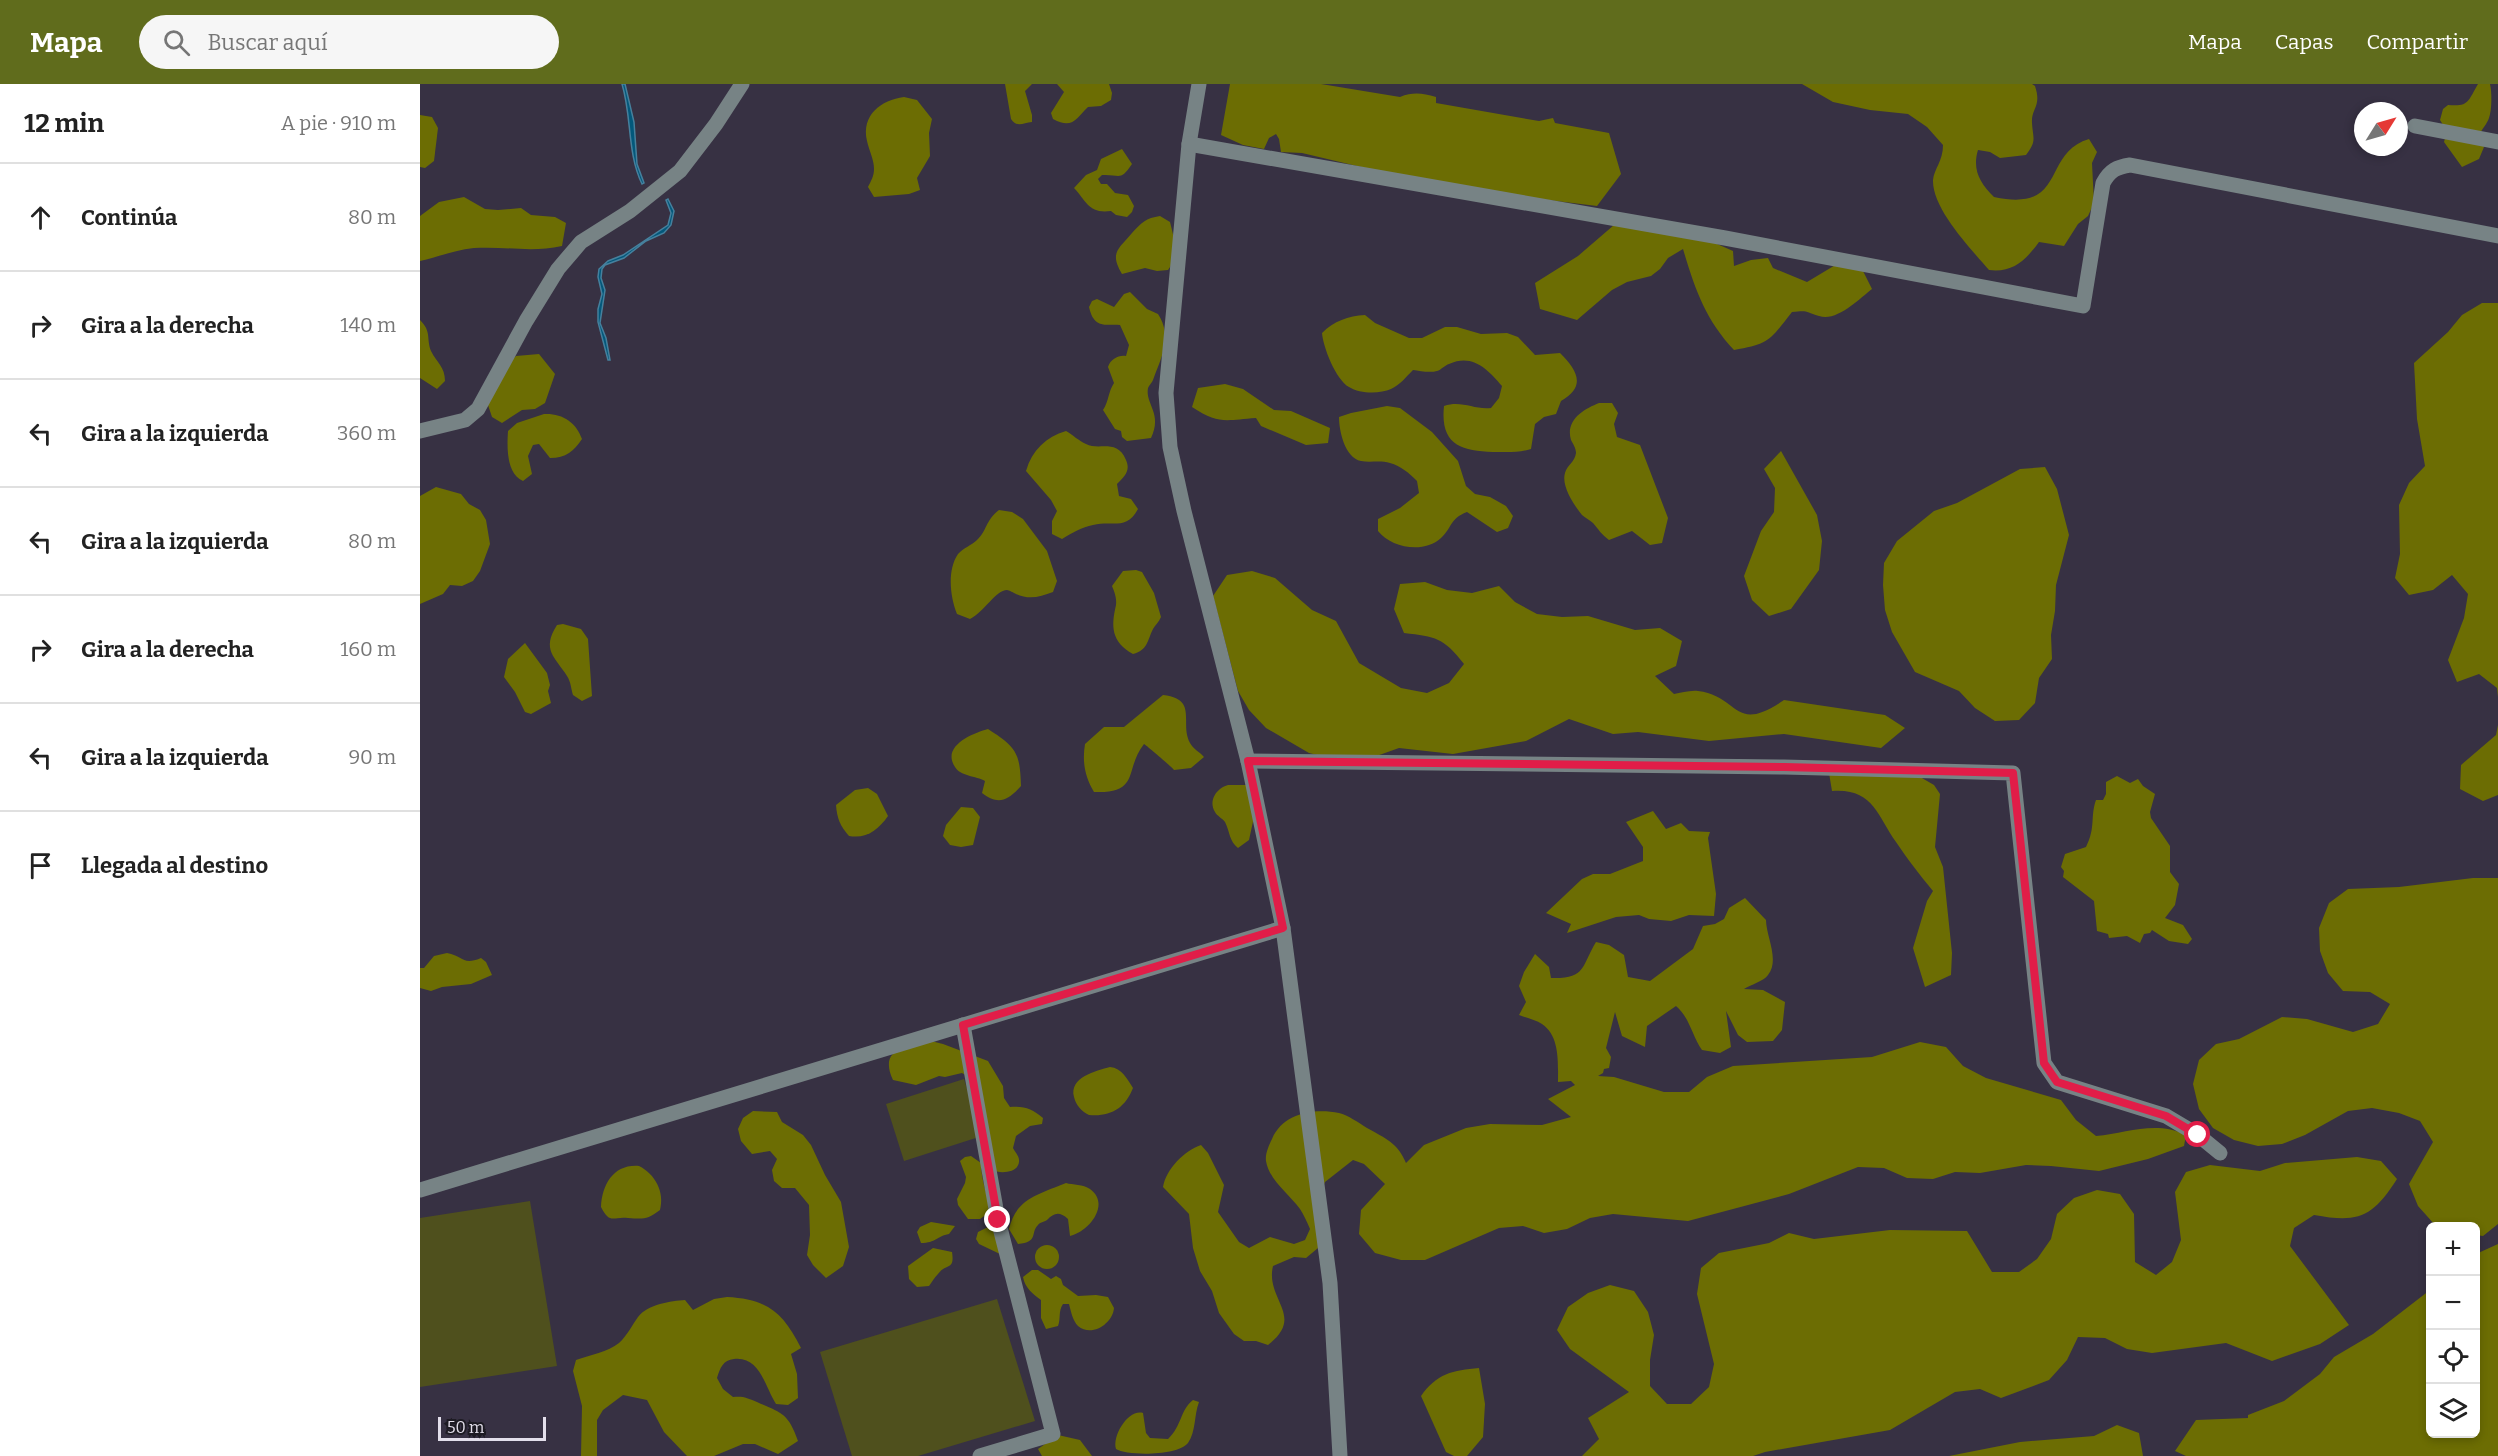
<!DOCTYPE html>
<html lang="es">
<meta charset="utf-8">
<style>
:root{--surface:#fff;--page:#f6f6f6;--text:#222;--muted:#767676;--line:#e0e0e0;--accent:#606c1c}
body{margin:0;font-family:Bitter,serif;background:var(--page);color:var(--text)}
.controls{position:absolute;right:18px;bottom:18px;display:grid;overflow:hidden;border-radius:9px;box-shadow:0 3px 9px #0003}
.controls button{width:54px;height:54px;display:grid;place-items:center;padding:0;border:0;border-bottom:2px solid var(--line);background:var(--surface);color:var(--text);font:30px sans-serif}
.compass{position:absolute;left:1934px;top:18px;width:54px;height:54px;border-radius:50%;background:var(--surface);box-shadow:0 3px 9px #0003;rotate:53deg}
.scale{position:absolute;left:18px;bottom:15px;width:108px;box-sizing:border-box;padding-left:6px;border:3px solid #e3dfeb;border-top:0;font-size:16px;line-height:21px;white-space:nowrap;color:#e3dfeb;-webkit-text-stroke:4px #1d1b23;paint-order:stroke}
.stop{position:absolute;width:18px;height:18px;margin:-14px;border:4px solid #e11d48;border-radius:50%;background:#fff}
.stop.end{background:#e11d48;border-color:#fff;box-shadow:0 2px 6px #0008}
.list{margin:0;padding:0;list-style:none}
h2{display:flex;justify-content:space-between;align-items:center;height:78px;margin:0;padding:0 24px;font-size:26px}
h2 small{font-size:20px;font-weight:400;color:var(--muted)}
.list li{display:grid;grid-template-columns:39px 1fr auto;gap:18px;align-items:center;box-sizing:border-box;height:108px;padding:0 24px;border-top:2px solid var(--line)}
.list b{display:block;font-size:22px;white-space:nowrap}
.list em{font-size:20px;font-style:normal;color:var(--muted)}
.icon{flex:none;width:33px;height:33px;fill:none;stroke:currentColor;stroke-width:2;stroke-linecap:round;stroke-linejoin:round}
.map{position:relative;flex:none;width:2078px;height:1372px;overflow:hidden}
header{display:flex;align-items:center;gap:36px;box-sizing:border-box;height:84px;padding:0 30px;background:var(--accent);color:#fff}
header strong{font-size:28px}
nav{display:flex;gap:33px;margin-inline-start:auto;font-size:21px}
.search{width:420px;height:54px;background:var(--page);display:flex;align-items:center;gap:15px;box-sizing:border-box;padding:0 21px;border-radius:33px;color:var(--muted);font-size:22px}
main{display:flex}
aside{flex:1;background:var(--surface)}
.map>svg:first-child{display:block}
</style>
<header>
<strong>Mapa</strong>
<div class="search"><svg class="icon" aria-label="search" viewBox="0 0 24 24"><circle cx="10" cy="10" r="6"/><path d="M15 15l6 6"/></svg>Buscar aquí</div>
<nav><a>Mapa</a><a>Capas</a><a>Compartir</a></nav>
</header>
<main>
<aside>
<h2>12 min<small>A pie · 910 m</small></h2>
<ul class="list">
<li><svg class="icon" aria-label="ahead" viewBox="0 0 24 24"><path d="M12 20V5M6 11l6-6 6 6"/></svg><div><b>Continúa</b></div><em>80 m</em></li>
<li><svg class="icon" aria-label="right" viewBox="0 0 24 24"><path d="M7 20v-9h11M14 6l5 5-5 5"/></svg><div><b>Gira a la derecha</b></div><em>140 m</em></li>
<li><svg class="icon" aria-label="left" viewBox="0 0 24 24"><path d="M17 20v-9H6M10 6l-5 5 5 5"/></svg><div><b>Gira a la izquierda</b></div><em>360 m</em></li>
<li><svg class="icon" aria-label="left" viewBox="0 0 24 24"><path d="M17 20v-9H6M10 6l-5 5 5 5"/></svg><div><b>Gira a la izquierda</b></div><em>80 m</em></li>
<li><svg class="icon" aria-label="right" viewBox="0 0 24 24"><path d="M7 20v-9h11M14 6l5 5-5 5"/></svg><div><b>Gira a la derecha</b></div><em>160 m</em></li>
<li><svg class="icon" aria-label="left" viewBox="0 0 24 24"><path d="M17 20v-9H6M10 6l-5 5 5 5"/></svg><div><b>Gira a la izquierda</b></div><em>90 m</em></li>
<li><svg class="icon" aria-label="arrive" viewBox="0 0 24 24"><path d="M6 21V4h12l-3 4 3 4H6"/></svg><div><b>Llegada al destino</b></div></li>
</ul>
</aside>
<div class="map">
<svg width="2078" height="1372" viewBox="0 0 2078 1372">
<rect width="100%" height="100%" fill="#373143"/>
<g fill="#4f501d">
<path d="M544,995L562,1052L484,1077L466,1020Z"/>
<path d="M110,1117L137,1282L0,1303V1134Z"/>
<path d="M577,1215L615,1337L498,1372H432L400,1268Z"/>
</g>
<g fill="#6c6d03">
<path d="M585,0H612L605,7L612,31V38C603,39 597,44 591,35Z"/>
<path d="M637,0H689L692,9L691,16L681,22L668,23C656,34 653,46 633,35L631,29L644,8Z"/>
<path d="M810,0H901L980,13C993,8 1002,9 1016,13V19L1119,37L1133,34L1135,39L1189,49L1201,90L1177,122L1030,104L882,69L861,68L859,55L856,50L849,54L844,65L823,61L801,51Z"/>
<path d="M1382,0H1612L1615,2C1622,23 1611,24 1612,39C1613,55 1617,57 1606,71L1580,74L1570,68L1558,66C1552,86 1560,99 1574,113C1648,129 1621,69 1669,55L1677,68L1672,79L1674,119L1668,132L1658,140L1644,162L1619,158C1606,176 1593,189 1569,186C1551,165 1512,125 1513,96C1514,85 1523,77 1523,61L1507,43L1488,30L1450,26L1413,18Z"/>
<path d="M2058,0H2070C2072,8 2072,26 2069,34C2067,40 2062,45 2059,51L2064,63L2059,75L2042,83L2024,58L2027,47L2020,36L2023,25L2028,21C2049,23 2048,17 2058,0Z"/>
<path d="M484,13L497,16L512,35L509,49L510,72L497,94L500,106L489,110L454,113L448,103C451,97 454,92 454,85C454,76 449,66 447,57C441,31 461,16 484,13Z"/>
<path d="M0,31L12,33L18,44L14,77L5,84L0,83Z"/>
<path d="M702,65L712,80C700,98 700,90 682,91L678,95L681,100H687L695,109L708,111L714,122L712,128L707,133L696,131L691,127C669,130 667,118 654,104L666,91L677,86L681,75Z"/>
<path d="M44,113L65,125L78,126L101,124L111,131L135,133L146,139L142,162C111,169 85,162 54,164C35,166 18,173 0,177V132L19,118Z"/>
<path d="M740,132L750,138C754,155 760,171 748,186L737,187L725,184L702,190C689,168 699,165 712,149C721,139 726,134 740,132Z"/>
<path d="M1194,141L1270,148L1313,167L1314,182L1331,176L1348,174L1353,184L1387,198L1422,177L1443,187L1452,205C1439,215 1417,238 1399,232C1385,228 1389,226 1372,228C1350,256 1350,260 1314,266C1285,235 1275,205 1263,165L1248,174L1240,185L1231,192L1207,198L1192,206L1157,236L1120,225L1115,199L1158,172Z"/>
<path d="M710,208L727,225L738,230C753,253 741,274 733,296C732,299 729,301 728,304C725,320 743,330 731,354L707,357L702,353L701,347L695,345L683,326C689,317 688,308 694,299L688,283C691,275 698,271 706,272L709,261L700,241C685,240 674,245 669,223L672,217L677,215L694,223L704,210Z"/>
<path d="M2062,219H2078V613L2077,604L2059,590L2037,598L2028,576L2044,534L2048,510L2032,491L2013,506L1989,511L1975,494L1980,470L1979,421L1989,399L2005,382L1997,335L1994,279L2028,248L2042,231Z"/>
<path d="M945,231L955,239L989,254H1002L1025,243H1037L1061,250L1087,249L1098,253L1115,271L1140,269C1157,286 1167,302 1141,317L1136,330L1124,333L1115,340L1111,365C1098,369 1087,368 1073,368C1040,367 1020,360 1024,322C1042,316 1054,326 1071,324L1079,314L1082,302C1068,286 1053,269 1029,280C1025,281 1021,286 1017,287C1010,289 1000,287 993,286C986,293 980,301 971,305C960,310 940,310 929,303C916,296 903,263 902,249C914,237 928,232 945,231Z"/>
<path d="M0,236C12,248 6,254 11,267C17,279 25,283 25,297L17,305L0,294Z"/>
<path d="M119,270L135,290L125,319L115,325L102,326L82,339L72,333L68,321L88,279L96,272Z"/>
<path d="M805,300L823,305L854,326L871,327L910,344L908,359L886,361L841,342L836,334C806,336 799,341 772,323L778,304Z"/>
<path d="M1179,319H1192L1198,329L1194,340L1197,353L1220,361L1248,434L1242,459L1230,461L1212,447L1189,456C1181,450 1179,446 1173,439C1170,436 1165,434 1162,431C1154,421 1141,402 1145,389C1147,381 1155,378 1156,369C1156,364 1153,360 1151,356C1145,336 1164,325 1179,319Z"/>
<path d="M967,322L980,324L1012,348L1038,377L1046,402L1055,410L1070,413L1086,422L1093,432L1088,444L1077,448L1047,428C1029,435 1033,443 1021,454C1004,470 971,464 958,447V435L980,424L999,409L997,397C989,389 981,382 970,379C960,376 950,379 941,377C925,374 919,347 919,333L931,329Z"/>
<path d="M124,330C142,329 156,338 162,355C154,367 146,374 130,374L119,360L113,361L108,372L112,390L103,397C86,389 87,363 88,347L97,339Z"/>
<path d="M646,347C653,351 659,357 666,360C679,367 697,354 706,376C711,387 704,393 697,400L699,412L711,415L718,425C706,447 693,436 673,441C662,443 652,449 642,455L632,450V437L637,427L631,416L606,387C612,366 626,353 646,347Z"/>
<path d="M1361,367L1397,431L1402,457L1399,486L1371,525L1349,532L1332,516L1324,492L1341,447L1354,428L1355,404L1344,385Z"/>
<path d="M1625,383L1637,405L1649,451L1636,501L1635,527L1631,551L1632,575L1619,594L1615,619L1599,636L1575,637L1555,624L1539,607L1495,588L1472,548L1465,526L1463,501L1464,479L1477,457L1514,427L1537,419L1600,385Z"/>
<path d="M16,403L41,410L49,420L60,426L66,436L70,460L60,487L53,497L42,502L30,501L23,510L0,520V412Z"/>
<path d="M579,426L592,428L603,435L627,467L637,497L633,508C620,513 609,516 596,510C594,509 589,506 587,506C576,506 564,528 550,535L537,530C530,513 527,486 538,470C543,464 552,461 557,456C567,447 565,437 579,426Z"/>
<path d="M716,486L722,488L734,509L741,533C739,538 735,541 733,545C727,557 728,566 713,570C691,558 691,542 696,521C697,514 694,507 692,502L703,487Z"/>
<path d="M832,487L855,494L892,526L916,537L939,579L981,604L1007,609L1029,599L1044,580C1023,553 1016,553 984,549L974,525L980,500L1005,498L1027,506L1052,509L1079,502L1095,518L1117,530L1142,533L1168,532L1215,546L1240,544L1262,557L1256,582L1235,592L1254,610C1261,609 1270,606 1278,607C1320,612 1313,651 1364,616L1465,631L1485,644L1461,664L1364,650L1289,657L1218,648L1193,650L1149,635L1106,657L1033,670L979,664L934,680L889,669L846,644L829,626L818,607L793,512L807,491Z"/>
<path d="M143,540L161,545L168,555L172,612L162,617L153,611C151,605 151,598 147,592C135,573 121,566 137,541Z"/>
<path d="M105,559L127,589L130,601L128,607L131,619L111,630L105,628L95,608L84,593L88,575Z"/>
<path d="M743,611C779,615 759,639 770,659C773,665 780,668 784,673L771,684L754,686C752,683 726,661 724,660C704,685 721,710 674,708C665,693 662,678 665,660L684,643H704Z"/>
<path d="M2078,641V711L2063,717L2040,705L2041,681L2076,651Z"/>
<path d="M568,645C596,663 600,668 601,702C588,716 579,722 562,709L565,697C556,692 540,692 535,683C521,662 553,649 568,645Z"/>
<path d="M1488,686L1514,701L1520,710L1515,763L1523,783L1532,869L1531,891L1505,903L1493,864L1507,817L1513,807C1500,791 1488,776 1476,758C1457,731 1453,704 1412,707L1409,689Z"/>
<path d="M1697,692L1710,699L1718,695L1723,702L1735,710L1730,728L1731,734L1750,762V788L1759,800L1755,821L1745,834L1763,841L1772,855L1768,860L1749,857L1732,846L1730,849L1724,850L1720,859L1707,852L1689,854L1688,850L1677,847L1674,817L1643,793L1644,787L1641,783L1645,770L1666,763C1676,743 1670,733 1676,716H1683L1686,710V698Z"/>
<path d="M808,701H826L834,733L829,756L818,764C809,757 810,748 805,738C802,734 797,732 795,728C788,716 797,704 808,701Z"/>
<path d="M448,704L457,710L468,732C458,746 447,755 429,752C420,742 417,734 416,721L435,706Z"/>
<path d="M541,723L553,724L560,733L553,761L541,763L530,761L523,752L526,741Z"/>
<path d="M1233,727L1246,745L1261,739L1269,747L1290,748L1288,754L1296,810L1294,832L1269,831L1251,837L1229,835L1219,831L1196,833L1147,849L1151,840L1126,829L1162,795L1173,790H1190L1223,777V763L1206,738Z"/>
<path d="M2053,794H2078V1140L2063,1152L2056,1151V1142L2015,1141L1998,1122L1989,1100L2013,1058L2000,1037L1979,1029L1952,1024L1928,1027L1885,1051L1862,1060L1838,1062L1814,1056L1793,1044L1779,1025L1773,1000L1779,976L1796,960L1819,955L1862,933L1887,935L1933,948L1958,940L1970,920L1950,908L1923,907L1908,889L1900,867L1899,844L1909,819L1928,805L1979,803Z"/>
<path d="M1325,814L1346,836C1346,852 1360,876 1348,891C1344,897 1330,901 1324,905L1343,906L1365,918L1362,946L1353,957L1327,958L1318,951L1306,927L1311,963L1300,969L1282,966C1272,952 1270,934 1256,922L1227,942L1225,963L1202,952L1195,928L1186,964L1191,973L1189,984L1184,985L1183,989L1178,992L1194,993L1244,1008H1269L1287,993L1313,982L1452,973L1500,958L1526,963L1543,982L1566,994L1641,1016L1656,1036L1676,1052C1707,1049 1736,1036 1766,1051L1764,1062L1728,1075L1679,1087L1631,1082L1606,1081L1560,1089L1535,1088L1513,1095L1487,1094L1464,1084L1438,1083L1369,1110L1268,1137L1193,1130L1170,1134L1147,1145L1124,1149L1103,1142L1079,1144L1005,1176H981L955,1169L939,1150L941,1126L965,1100L944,1080L933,1076L905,1098L900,1109L904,1159L886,1174L874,1173L853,1182C845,1216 886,1232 848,1261L836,1257H824L814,1250L799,1229L792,1207L780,1187L773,1164L769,1130L743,1103C746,1085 764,1067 781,1061L788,1069L804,1101L798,1128L819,1158L829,1164L850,1153L874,1160L885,1156L890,1145C887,1138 884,1131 880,1125C869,1110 849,1096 846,1077C845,1070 849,1061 852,1055C863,1029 894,1024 919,1029C928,1031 939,1039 947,1044C965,1054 978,1059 986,1079L1004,1061L1046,1044L1070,1040L1122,1041L1151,1033L1128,1015L1155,1001L1151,997L1138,998C1138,979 1140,952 1122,940C1116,936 1106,934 1099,931L1106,918L1099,902L1104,888L1115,870L1129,883L1131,894C1166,895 1161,883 1176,858L1189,861L1204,871L1208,893L1230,897L1273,865L1283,842L1295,840L1304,835L1309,824Z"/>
<path d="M27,869C44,872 42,882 61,874L66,878L72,891L51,900L22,903L11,907L0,904V884H4L14,872Z"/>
<path d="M511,957L523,960L568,977L583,1002L584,1014L590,1023C605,1022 612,1025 623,1034L622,1040L610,1042L596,1052L593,1064C595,1068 600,1073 599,1078C598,1089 580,1090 572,1086L547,992L542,989L525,993L519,992L496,1001L473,996C458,964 487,962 511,957Z"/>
<path d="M690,983C702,984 707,995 713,1004C705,1024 691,1033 669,1031C661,1027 656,1021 654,1013C649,993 676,987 690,983Z"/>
<path d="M333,1027L357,1028L362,1038L383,1051L391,1061L405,1091L421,1118L429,1163L423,1182L406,1194L393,1181L387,1171L390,1151L389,1121L375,1104H362L354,1097L352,1086L357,1075L350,1067L332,1070L321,1057L318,1045L323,1034Z"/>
<path d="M551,1072L561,1079C561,1097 568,1111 570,1128L560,1135H548L538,1121L537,1115L545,1099L546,1093L540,1077L545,1073Z"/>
<path d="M1937,1073L1961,1077L1977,1095C1952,1134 1938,1139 1894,1131L1874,1144L1870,1162L1929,1241L1900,1260L1852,1277L1806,1259L1732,1269L1707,1265L1685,1254L1658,1253L1647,1276L1629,1296L1581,1314L1560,1305L1535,1308L1470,1346L1345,1368L1333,1372H1162L1179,1355L1168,1334L1209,1308L1150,1265L1137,1246L1148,1223L1168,1209L1190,1201L1214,1207L1228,1228L1234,1251L1230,1276V1302L1247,1320H1271L1289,1303L1294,1280L1277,1210L1281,1184L1299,1169L1349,1159L1369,1149L1394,1155L1470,1146L1547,1147L1572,1188H1599L1617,1175L1631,1155L1637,1130L1654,1114L1677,1106L1700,1110L1714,1130L1715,1178L1736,1191L1752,1178L1761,1156L1755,1108L1766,1088L1790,1081L1840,1087L1865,1079Z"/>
<path d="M219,1082C235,1090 245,1108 240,1126C227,1136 223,1135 208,1134C193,1132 190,1141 181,1123C182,1100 194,1080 219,1082Z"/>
<path d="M646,1099C653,1101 663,1100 670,1105C691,1120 669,1148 650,1152L648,1135C639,1127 634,1129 627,1136C624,1138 620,1138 618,1141C610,1149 619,1158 598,1160L589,1145C596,1114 620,1110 646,1099Z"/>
<path d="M511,1138L535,1142L529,1150C517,1152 516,1159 501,1159L497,1148L500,1143Z"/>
<path d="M568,1143L574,1144L580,1170L559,1160L556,1155L558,1148Z"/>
<path d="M2078,1160V1372H1766L1755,1367L1776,1336L1828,1334V1331L1864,1317L1900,1290L1914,1273L1953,1250L2010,1206V1350H2056V1170Z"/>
<circle cx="627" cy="1173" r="12"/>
<path d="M513,1164L532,1168C535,1187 526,1179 518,1190C514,1194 512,1198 509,1202L497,1203L489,1195L488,1182Z"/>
<path d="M612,1186H618L631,1195L636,1192L641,1195L643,1201L658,1212L676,1211L688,1213L694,1224C693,1239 672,1254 658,1242C653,1237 651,1228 649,1220H643C638,1227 641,1235 638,1242L626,1245L621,1234V1216C613,1210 605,1204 603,1193Z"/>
<path d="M307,1213C347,1215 363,1228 381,1264L371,1270L377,1290L378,1314L368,1321L356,1320C345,1303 340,1272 314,1275C303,1276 300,1284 297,1294L303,1305L313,1313C324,1312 327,1314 337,1318C361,1329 368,1328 378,1357L358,1370L335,1360H323L294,1372H267L244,1348L227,1316L203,1311L183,1326L177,1336V1372H161L162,1322L153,1287L156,1276C170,1271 188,1268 199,1259C207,1252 212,1241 218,1233C228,1220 251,1217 265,1216L273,1226L294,1215Z"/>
<path d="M1059,1284L1065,1320L1063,1353L1047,1372H1034L1026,1368L1001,1312C1016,1290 1033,1286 1059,1284Z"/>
<path d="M773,1316L779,1318C774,1331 776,1348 768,1359C758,1372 707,1372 696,1365C692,1352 708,1325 723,1329L726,1349L730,1354L748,1355C762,1342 760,1326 773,1316Z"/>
<path d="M1697,1341L1719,1349L1723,1372H1529L1600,1358L1674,1352Z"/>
<path d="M638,1351L660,1356L672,1372H622L618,1365Z"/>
</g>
<g fill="#03587b" stroke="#46809d" stroke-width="1.5">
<path d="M202,0H205L214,38L217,80L224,99L222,100C207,69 212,33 202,0Z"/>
<path d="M248,115L254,127L251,141L244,149L226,157L204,174L185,181L182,185L181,194L185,206L180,239L186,254L190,276H188L178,238V225L182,210L178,193L179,185L188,177L203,171L248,141L251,129L246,116Z"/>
</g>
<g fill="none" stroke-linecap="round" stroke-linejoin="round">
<g stroke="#778385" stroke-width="15">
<path d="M779,0L769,60L746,309L750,363L764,427L828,677L863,844L910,1199L920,1372"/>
<path d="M1995,42L2078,58"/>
<path d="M769,60L1305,154L1663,222L1683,99C1690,86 1697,83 1710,81L2078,152"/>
<path d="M0,347L45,336L58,325L106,237L138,185L161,158L210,127L260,87L296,40L322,0"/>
<path d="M828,677L1364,683L1593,689L1624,979L1637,998L1746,1032L1778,1051L1800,1069"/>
<path d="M543,941L578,1136L633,1350L560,1372"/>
<path d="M0,1106L863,844"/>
</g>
</g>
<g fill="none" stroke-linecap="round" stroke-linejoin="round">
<path stroke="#e11d48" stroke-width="8" d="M578,1136L543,941L863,844L828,677L1364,683L1593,689L1624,979L1637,998L1746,1032L1778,1051"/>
</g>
</svg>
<div class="controls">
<button>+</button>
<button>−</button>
<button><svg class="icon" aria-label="locate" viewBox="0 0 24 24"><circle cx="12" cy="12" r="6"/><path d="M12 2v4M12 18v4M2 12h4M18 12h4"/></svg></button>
<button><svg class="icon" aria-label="layers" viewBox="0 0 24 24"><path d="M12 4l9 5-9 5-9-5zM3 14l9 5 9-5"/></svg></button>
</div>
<svg class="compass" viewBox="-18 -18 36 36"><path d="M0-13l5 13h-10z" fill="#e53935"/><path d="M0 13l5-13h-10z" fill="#767676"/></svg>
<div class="scale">50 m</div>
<div class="stop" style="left:1778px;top:1051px"></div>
<div class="stop end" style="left:578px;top:1136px"></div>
</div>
</main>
